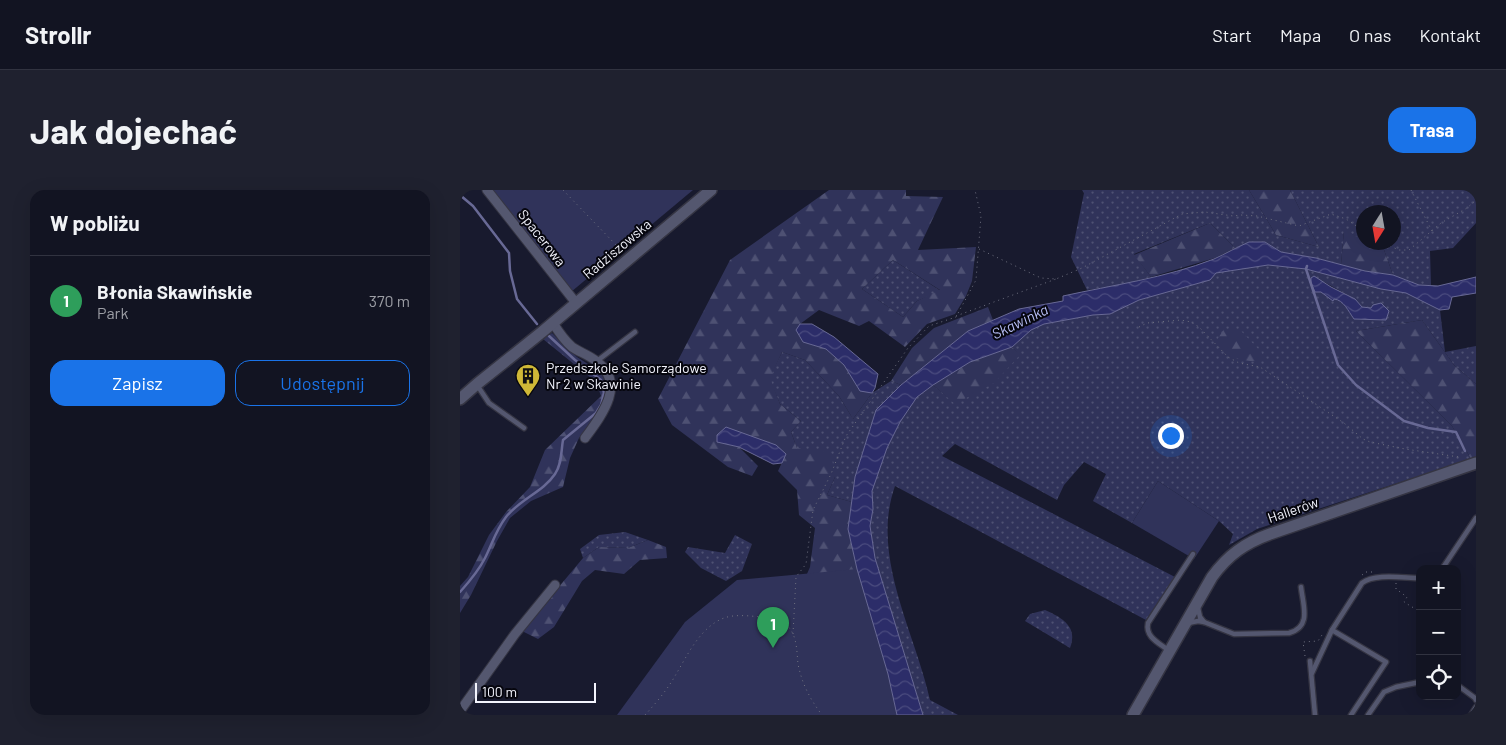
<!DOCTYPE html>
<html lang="pl">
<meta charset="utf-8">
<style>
:root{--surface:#121422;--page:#1f212f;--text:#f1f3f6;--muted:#9c9ea5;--line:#313340;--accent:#1a73e8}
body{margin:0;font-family:Barlow,sans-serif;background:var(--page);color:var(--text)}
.controls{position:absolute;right:15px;bottom:15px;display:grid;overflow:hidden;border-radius:10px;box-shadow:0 5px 20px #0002}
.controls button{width:45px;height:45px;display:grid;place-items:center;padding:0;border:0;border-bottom:1px solid var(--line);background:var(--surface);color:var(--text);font:25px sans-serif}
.compass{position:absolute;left:896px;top:15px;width:45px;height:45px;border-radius:50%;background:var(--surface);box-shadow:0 5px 20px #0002;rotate:191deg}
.scale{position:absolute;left:15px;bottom:12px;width:121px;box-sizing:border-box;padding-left:5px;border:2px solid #f3f4fd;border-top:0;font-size:14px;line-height:18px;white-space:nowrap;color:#f3f4fd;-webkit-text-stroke:4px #06060e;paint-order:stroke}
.you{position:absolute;left:710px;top:245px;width:18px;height:18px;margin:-12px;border:4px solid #fff;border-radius:50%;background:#1a73e8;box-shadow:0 0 0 8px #1a73e833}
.badge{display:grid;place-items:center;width:32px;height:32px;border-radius:50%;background:var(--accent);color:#fff;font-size:16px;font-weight:700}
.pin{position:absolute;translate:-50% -41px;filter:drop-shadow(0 1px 2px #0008)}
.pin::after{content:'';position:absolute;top:26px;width:18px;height:15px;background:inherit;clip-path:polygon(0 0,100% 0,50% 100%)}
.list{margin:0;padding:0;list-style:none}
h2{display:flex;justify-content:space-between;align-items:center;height:65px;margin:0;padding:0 20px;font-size:21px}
h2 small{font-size:16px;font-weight:400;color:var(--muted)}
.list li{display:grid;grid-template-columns:32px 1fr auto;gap:15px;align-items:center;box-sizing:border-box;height:90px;padding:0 20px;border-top:1px solid var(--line)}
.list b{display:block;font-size:19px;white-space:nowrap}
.list p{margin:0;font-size:16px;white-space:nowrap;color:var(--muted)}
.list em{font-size:16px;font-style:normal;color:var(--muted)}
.actions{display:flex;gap:10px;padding:15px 20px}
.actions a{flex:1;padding:11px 0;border:1px solid var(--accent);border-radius:15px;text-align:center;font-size:18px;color:var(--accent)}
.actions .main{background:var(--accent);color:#fff}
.icon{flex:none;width:28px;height:28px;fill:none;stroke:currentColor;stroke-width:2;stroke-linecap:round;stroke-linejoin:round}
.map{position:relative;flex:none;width:1016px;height:525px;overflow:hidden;border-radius:15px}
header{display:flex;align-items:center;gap:30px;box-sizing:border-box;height:70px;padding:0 25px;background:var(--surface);border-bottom:1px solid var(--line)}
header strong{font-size:24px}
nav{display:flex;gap:28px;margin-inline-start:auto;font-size:18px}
.intro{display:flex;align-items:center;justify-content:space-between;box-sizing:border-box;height:120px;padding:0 30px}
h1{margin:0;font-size:35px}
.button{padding:12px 22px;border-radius:15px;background:var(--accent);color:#fff;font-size:18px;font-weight:700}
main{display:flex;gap:30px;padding:0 30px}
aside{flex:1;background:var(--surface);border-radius:15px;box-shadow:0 5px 20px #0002}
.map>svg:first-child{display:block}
</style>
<header>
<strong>Strollr</strong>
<nav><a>Start</a><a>Mapa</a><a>O nas</a><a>Kontakt</a></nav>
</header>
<div class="intro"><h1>Jak dojechać</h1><a class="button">Trasa</a></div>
<main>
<aside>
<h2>W pobliżu<small></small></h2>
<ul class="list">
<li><span class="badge" style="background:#2e9e5b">1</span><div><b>Błonia Skawińskie</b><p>Park</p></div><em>370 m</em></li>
</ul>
<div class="actions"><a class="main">Zapisz</a><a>Udostępnij</a></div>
</aside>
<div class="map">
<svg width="1016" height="525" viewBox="0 0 1016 525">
<defs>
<pattern id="grass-dots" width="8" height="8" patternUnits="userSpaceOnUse" patternTransform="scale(1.25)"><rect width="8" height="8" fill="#30335a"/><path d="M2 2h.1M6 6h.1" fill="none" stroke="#4e5173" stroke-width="1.8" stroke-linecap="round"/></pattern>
<pattern id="forest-firs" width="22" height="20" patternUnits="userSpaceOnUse" patternTransform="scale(1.25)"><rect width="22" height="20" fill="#30335a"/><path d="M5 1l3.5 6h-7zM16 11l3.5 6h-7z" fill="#4e5173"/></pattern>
<pattern id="water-waves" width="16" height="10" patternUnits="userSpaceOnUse" patternTransform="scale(1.25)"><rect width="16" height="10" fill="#2c2d69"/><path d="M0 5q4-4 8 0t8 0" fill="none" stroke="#4b4c7f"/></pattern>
</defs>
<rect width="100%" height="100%" fill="#181a2e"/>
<g fill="url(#grass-dots)" fill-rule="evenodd">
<path d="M622,0H789L816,45L859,57L830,0H1016V33L993,58L970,61L971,95H959L933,85L923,57L912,53L934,52V22H904L903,49L884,41L881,75L856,68L821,62L805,52H789L775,58L750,33L674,64L691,87L656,96L627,100L611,67L624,3Z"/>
<path d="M433,70L481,101L457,111L443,127L402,99Z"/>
<path d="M808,75L846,79L921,99L946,103L980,120L985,162L1016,156V194L994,175L962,130L896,141L992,236L1011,269L797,339L769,355L773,344L759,331L698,291L672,333L633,311L646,284L624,272L604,295L597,310L495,254L482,266L715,387L686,430L435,296C410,366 455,442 470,510L498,525H463L415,368L410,336L413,319L412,301L427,258L440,232L457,207L473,195L495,213L559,165L552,157L571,140L584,134L633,125L650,124L679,110L750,90L756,83ZM864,92L895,109L902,117L911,118L925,130L894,129C888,121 884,110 874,108L873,111L861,102H858Z"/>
<path d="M322,162L345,170L379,206L393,229L412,203L431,191L441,195L416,220L395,287L392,312L367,305L375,287L337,258L331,242L341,231L320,214L309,188Z"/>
<path d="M165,342L188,350L168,358L139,357L123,368L120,359L139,345Z"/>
<path d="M275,345L292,354L282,381L266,391L241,378L225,362L228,357L265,363Z"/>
<path d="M585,420C603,428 618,437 610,458L565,431L570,424Z"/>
</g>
<g fill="url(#forest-firs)" fill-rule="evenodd">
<path d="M369,0H446V6L483,7L458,60L516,57L512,91L506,106L495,124L467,134L445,157L409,131L399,136L359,120L340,134L343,152L366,159L384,175L400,200L412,203L393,229L379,206L345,170L322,162L310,188L320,214L341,231L331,242L337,258L371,262L375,287L367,305L392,312L388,339L397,379L428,484L437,525L338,405L350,377L355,338L339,325L337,300L318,281L326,264L257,252L279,257L298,276L292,286L268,277L212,235L198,209L270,70ZM433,70L480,100L457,111L443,127L402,99Z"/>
<path d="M789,0H830L859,57L816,45Z"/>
<path d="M750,33L775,58L755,68L691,87L674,65Z"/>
<path d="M884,40L903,49L904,52L912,53L923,57L933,85L905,81L881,75Z"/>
<path d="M528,117L533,130L508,141L441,195L431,191L452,158L474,138Z"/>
<path d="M962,130L994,175L1016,194V267L1011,269L992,236L896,141Z"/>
<path d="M764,139L781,141L802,163L798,172C774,169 773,169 757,150Z"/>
<path d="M92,143L117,167L140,182L148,195V211L119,248L110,268L103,297L71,311L50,328L37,351L11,405L0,423V396L8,387L29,345L46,322L70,297L85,260L141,206L136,192L83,149Z"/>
<path d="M552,157L560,165L534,193L495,214L473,195L510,172Z"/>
<path d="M188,350L206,357L207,368L180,370L164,384L135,380L122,391L94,437L78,449L62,441L123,368L139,357L168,358Z"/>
</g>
<g fill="#30335a">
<path d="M32,0H233L111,102Z"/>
<path d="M698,291L759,331L734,369L672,333Z"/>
<path d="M397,379L428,484L437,525H157L225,432L277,390Z"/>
</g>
<g fill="url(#water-waves)" stroke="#686995">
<path d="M789,52H805L821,62L856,68L905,81L933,85L959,95L978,96L1016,87V103L992,107L989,119L980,120L946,103L921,99L846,79L808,75L756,83L750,90L679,110L650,124L633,125L584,134L571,140L552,157L510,172L473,195L457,207L440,232L427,258L412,301L413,319L410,336L415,368L463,525H437L428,484L397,379L388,339L395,287L416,220L441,195L508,141L559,119L603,111V106C653,95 705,88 754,69C765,64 777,57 789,52Z"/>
<path d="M854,86L871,97L895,109L902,117L911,118L913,115L921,113L929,121L926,130L894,129C888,121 884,110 874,109L873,111L861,102H855L851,93V88Z"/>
<path d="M340,134H352L374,147L418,184L415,198L412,203L400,201L384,175L366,159L343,152L336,140Z"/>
<path d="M266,237L316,255L326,264L322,273L313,274L279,257L257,252V245Z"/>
</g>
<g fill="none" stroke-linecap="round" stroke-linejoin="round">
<g stroke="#686995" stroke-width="2.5">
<path d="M0,5L13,16L49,63L50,81L57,109L77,134"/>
<path d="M847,76L846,79L878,175L896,195L944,231L968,238L996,242L1005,261"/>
<path d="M0,402C9,392 19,380 25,368C32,354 36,340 46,327C60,309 83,302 95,284C102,274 101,261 103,250L136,223L141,215L144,203L141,190L115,170L89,146"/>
</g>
<defs>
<g id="service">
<path d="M137,171L175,142"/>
<path d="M17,195L29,213L64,238"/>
<path d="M982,379L1016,328"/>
<path d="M744,432L774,444L829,443C852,437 843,415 841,397"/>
<path d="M728,433L738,431L744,432L740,427L738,418"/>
<path d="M872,440L926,472L891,525"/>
<path d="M708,460C699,453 685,447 688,433L733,364"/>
<path d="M850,471L855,525"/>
<path d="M852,483L872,440L902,393C915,383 943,388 960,388"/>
<path d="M1000,497L1015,508L1016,510"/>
<path d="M908,525L924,502L936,497L960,492"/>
<path d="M1011,525L1016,517"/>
</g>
<g id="minor">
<path d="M27,0L116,113"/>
<path d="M93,133C98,141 105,151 112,157C119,162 129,165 136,171C167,193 142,225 125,248"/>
<path d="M0,521L55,444L95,395"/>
</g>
<g id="tertiary">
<path d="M0,209L17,194L82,142L251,0"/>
<path d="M673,525L752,387C768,365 785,353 810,344L1016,273"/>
</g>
</defs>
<use href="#service" stroke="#353543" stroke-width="7"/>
<use href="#minor" stroke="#353543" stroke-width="11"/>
<use href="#tertiary" stroke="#353543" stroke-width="14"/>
<g stroke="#6f7180" stroke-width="1" stroke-dasharray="1 4" stroke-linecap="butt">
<path d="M103,0L157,56"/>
<path d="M951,0L972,41"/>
<path d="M921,52L939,60H949L981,33L1007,18L1016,10"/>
<path d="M519,59L581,88L596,89L622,78L722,24L745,22L773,26L781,25L797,26L839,36L871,24L886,29L904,41"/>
<path d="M496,126L596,89"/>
<path d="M679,137L687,133L721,130L731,132L739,137L768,167L779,173L800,177L884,233L903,249L910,252L945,259L999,267"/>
<path d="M902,385L906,382H912"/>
<path d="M936,393V399L947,407L944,412L957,420"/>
<path d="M333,444L336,387L346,374L353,320L371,284L386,246L448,158L469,136L496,127L516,90L521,26L515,0"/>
<path d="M845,466L843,452L858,451L862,445"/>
<path d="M185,525C196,513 207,500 215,486C227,466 240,437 264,428C275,424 290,426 302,427C315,427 327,431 333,444C337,453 337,464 338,474C342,494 350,509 362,525"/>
</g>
<use href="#service" stroke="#54576f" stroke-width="4.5"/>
<use href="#minor" stroke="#54576f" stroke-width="9"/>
<use href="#tertiary" stroke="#54576f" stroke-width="11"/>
</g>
<defs>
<symbol id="building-pin" viewBox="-11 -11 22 30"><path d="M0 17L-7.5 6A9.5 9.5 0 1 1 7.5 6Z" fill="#cfb837" stroke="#06060e"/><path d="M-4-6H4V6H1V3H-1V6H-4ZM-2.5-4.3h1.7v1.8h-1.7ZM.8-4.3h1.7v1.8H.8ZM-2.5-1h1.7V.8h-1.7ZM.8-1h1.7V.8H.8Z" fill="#111"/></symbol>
</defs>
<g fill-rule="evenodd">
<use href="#building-pin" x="54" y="172" width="28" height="38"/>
</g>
<g text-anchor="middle" stroke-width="4" stroke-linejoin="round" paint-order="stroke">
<g font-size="14" fill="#f3f4fd" stroke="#06060e">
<text transform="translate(82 48) rotate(52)" y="5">Spacerowa</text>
<text transform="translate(157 59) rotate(-40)" y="5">Radziszowska</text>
<text transform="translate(833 320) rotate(-19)" y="5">Hallerów</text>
</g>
<g font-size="14" fill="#f3f4fd" stroke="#06060e" text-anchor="start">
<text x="86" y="183">Przedszkole Samorządowe<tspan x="86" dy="16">Nr 2 w Skawinie</tspan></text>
</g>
<g font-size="15" font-style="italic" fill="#b7bef6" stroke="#06060e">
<text transform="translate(560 132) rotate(-26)" y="5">Skawinka</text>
</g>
</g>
</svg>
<div class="controls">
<button>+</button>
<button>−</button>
<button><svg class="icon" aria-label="locate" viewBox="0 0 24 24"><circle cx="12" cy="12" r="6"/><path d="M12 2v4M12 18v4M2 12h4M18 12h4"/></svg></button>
</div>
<svg class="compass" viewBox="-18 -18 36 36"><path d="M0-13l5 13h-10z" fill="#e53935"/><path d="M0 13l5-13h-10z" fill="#9c9ea5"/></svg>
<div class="scale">100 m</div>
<div class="you"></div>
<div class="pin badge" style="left:313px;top:458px;background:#2e9e5b">1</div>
</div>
</main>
